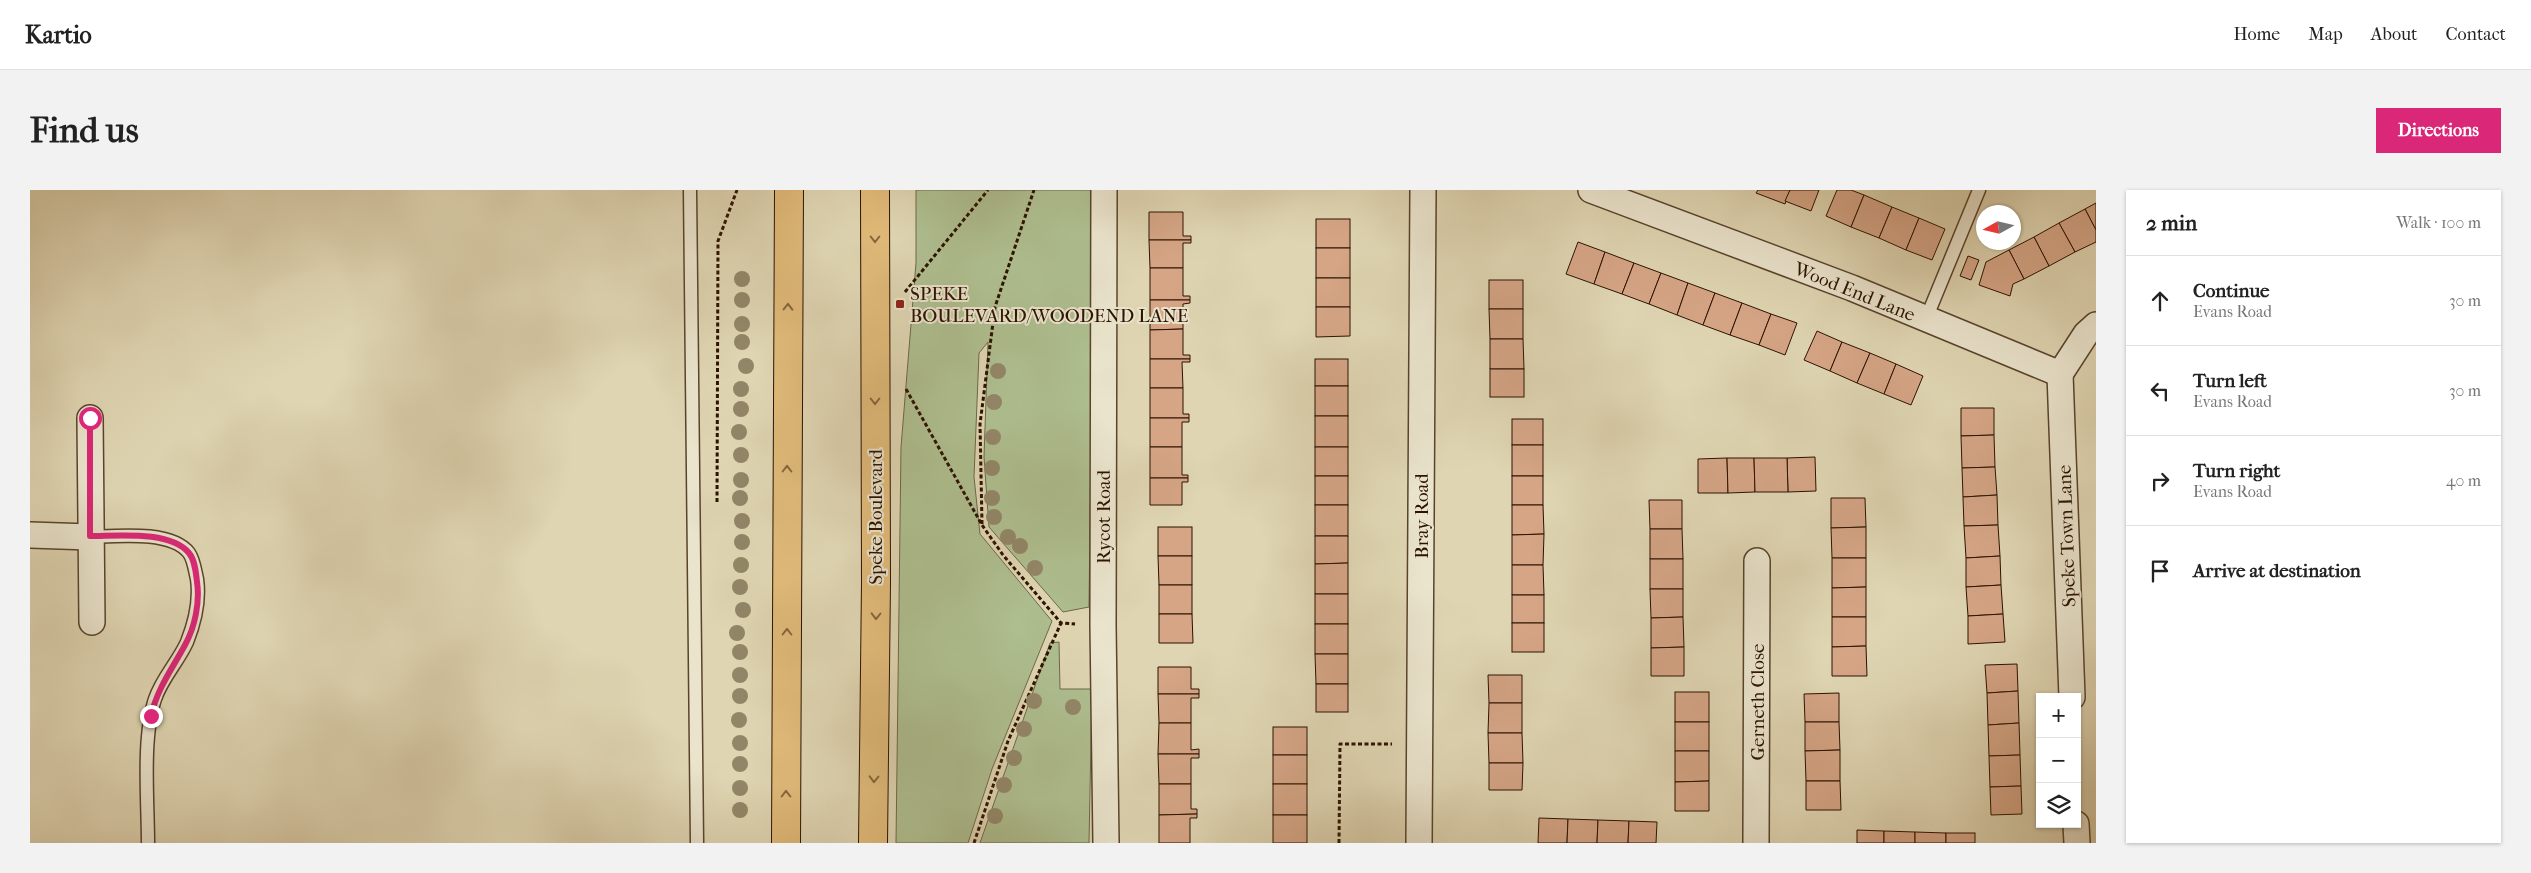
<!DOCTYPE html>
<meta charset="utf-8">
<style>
:root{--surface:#fff;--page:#f2f2f2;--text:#222;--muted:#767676;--line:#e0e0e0;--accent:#db2777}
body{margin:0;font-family:"IM FELL French Canon",serif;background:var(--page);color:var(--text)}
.controls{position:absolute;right:15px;bottom:15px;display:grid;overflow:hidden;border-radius:0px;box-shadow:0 1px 4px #0004}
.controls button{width:45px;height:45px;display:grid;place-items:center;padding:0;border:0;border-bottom:1px solid var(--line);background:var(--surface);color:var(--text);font:25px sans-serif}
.compass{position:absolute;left:1946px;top:15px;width:45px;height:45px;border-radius:50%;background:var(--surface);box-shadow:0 1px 4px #0004;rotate:262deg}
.stop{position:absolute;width:15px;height:15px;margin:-11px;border:4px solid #db2777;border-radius:50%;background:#fff}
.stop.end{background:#db2777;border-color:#fff;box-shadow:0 1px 5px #0008}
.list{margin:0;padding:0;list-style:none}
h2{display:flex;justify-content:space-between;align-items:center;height:65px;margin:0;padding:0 20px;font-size:21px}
h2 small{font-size:16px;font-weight:400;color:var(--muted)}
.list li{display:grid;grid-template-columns:32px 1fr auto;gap:15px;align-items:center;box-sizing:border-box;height:90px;padding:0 20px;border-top:1px solid var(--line)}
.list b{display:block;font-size:19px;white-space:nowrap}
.list p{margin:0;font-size:16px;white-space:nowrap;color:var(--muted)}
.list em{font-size:16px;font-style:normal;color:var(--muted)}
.icon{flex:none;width:28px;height:28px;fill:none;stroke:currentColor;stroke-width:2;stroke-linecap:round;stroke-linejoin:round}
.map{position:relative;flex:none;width:2066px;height:653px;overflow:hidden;border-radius:0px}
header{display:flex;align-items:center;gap:30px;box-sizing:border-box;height:70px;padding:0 25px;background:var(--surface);border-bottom:1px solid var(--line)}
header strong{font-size:24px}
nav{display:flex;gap:28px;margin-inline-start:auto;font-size:18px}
.intro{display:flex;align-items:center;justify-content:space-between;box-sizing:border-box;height:120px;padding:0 30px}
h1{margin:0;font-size:35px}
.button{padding:12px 22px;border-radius:0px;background:var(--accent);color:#fff;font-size:18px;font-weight:700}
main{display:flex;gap:30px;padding:0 30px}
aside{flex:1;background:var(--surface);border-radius:0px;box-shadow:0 1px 4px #0004}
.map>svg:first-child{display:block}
</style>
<header>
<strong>Kartio</strong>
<nav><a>Home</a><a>Map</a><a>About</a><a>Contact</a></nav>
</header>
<div class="intro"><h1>Find us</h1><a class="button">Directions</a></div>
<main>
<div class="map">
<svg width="2066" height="653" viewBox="0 0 2066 653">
<rect width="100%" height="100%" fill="#dfd5b2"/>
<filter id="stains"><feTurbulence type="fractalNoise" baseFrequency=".004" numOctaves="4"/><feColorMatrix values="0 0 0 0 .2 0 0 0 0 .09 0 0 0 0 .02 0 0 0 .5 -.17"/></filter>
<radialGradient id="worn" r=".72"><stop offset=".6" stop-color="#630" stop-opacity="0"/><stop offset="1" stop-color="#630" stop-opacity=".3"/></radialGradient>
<g fill="#aebe8f" stroke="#6d6848">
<path d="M886,0H1064L1059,417L1033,422L959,337L954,267L958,152L949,163L944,287L950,344L1022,431L962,579L938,653H866L871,257L886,73Z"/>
<path d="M1029,452L1030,499H1062L1059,653H950L1020,453Z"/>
</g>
<g fill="#d5a586" stroke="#2c1200">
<path d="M1728,0H1760L1755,14L1726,3Z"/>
<path d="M1760,0H1789L1781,21L1755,11Z"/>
<path d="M1807,0H1821L1834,5L1821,37L1796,26Z"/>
<path d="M1834,5L1862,17L1849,48L1821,37Z"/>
<path d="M2066,13V40L2055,19Z"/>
<path d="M1862,17L1889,28L1876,60L1849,48Z"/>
<path d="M2055,19L2066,40V52L2045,62L2029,33Z"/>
<path d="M1119,22H1153V46H1161V50H1119Z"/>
<path d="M1889,28L1915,39L1902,70L1876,60Z"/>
<rect x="1286" y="29" width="34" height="29"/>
<path d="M2029,33L2045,62L2019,76L2004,47Z"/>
<path d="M2004,47L2019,76L1994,89L1979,60Z"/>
<path d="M1119,50H1161V53H1153V78H1120Z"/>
<path d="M1548,52L1575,62L1564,94L1536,84Z"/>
<rect x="1286" y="58" width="34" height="30"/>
<path d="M1979,60L1994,89L1983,94L1980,106L1949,95L1956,72Z"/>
<path d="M1575,62L1604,73L1592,104L1564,94Z"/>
<path d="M1938,66L1949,70L1941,90L1930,86Z"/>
<path d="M1604,73L1631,83L1619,114L1592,104Z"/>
<path d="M1120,78H1153V106H1160V110H1120Z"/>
<path d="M1631,83L1658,93L1647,125L1619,114Z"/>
<rect x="1286" y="88" width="34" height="29"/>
<rect x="1459" y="90" width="34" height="29"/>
<path d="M1658,93L1685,103L1673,135L1647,125Z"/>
<path d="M1685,103L1712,113L1700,145L1673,135Z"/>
<path d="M1120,110H1160V113L1153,114V139L1120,140Z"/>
<path d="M1712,113L1741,124L1729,155L1700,145Z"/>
<path d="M1286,117H1320V146L1286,147Z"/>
<path d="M1459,119H1493V149H1460Z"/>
<path d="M1741,124L1767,133L1755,165L1729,155Z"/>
<path d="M1153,139V165H1160V169H1120V140Z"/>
<path d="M1787,141L1812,152L1800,181L1774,170Z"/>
<path d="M1460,149H1493L1494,179H1460Z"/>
<path d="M1812,152L1840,163L1827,193L1800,181Z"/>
<path d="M1840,163L1866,174L1854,204L1827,193Z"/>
<path d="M1120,169H1160V172H1152L1153,198H1120Z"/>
<rect x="1285" y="169" width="33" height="27"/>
<path d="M1866,174L1893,186L1881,215L1854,204Z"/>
<rect x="1460" y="179" width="34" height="28"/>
<rect x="1285" y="196" width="33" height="30"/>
<path d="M1120,198H1153V224H1159V228H1120Z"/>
<path d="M1931,218H1964V245L1931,246Z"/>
<rect x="1285" y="226" width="33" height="31"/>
<path d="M1120,228H1159V232H1152V257H1120Z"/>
<rect x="1482" y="229" width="31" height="26"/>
<path d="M1964,245L1965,277L1932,278L1931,246Z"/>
<rect x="1482" y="255" width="31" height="31"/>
<path d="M1120,257H1152V285H1158V288H1120Z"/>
<rect x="1285" y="257" width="33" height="29"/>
<path d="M1785,267L1786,301L1758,302L1757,268Z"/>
<path d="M1697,268L1698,303H1668V269Z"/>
<path d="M1697,268H1724L1725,302L1698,303Z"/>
<path d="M1724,268H1757L1758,302H1725Z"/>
<path d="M1965,277L1967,305L1933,307L1932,278Z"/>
<rect x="1285" y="286" width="33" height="29"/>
<rect x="1482" y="286" width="31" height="29"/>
<path d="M1120,288H1158V292H1152V315H1120Z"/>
<path d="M1967,305L1968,335L1934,336L1933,307Z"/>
<path d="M1801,308H1835L1836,337L1801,338Z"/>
<path d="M1619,310H1652V339H1620Z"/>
<rect x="1285" y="315" width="33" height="31"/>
<path d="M1482,315H1513L1514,344L1482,345Z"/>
<path d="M1968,335L1970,366L1936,368L1934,336Z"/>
<rect x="1128" y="337" width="34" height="29"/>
<path d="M1836,337V368H1802L1801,338Z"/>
<path d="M1620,339H1652L1653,369H1620Z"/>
<path d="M1514,344L1513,375H1482V345Z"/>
<path d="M1285,346H1318V373L1285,374Z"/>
<path d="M1128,366H1162V395H1129Z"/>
<path d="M1970,366L1971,395L1936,397V368Z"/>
<path d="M1802,368H1836V397L1802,398Z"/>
<rect x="1620" y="369" width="33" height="30"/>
<path d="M1318,373V404H1285V374Z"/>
<path d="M1482,375H1513L1514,405H1482Z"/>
<rect x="1129" y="395" width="33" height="29"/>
<path d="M1971,395L1973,424L1938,426L1936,397Z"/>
<path d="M1836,397V427H1802V398Z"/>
<path d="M1620,399H1653V427L1621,428Z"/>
<rect x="1285" y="404" width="33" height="30"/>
<rect x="1482" y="405" width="32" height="28"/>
<path d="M1129,424H1162L1163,453H1129Z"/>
<path d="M1973,424L1975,452L1938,454V426Z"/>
<path d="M1653,427L1654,457L1621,458V428Z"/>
<path d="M1802,427H1836V456L1802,457Z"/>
<rect x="1482" y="433" width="32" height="29"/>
<rect x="1285" y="434" width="33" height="30"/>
<path d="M1836,456L1837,486H1802V457Z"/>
<path d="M1654,457V486H1621V458Z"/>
<path d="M1285,464H1318V494H1286Z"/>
<path d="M1987,474L1988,501L1957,503L1955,475Z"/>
<path d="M1128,477H1161V499H1169V504H1128Z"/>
<path d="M1458,485H1492V513H1459Z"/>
<rect x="1286" y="494" width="32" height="28"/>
<path d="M1988,501L1989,533L1958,535L1957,503Z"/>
<rect x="1645" y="502" width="34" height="30"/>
<path d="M1809,503V532H1775L1774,504Z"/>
<path d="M1128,504H1169V508H1161V533H1129Z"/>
<path d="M1459,513H1492V543H1458Z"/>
<rect x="1645" y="532" width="34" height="29"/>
<path d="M1775,532H1809L1810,560L1775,561Z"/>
<path d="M1129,533H1161V560L1169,559V564H1128Z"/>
<path d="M1989,533L1990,565L1959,566L1958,535Z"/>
<rect x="1243" y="537" width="34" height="28"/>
<path d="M1458,543H1492L1493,573H1459Z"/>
<path d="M1810,560V591H1776L1775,561Z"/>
<path d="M1645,561H1679V591L1645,592Z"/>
<path d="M1128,564H1169V568H1161V594H1129Z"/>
<rect x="1243" y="565" width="34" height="29"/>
<path d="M1990,565L1991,596L1960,597L1959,566Z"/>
<path d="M1459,573H1493L1492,600H1459Z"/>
<path d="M1679,591V621H1645V592Z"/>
<path d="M1776,591H1810L1811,620H1776Z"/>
<path d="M1129,594H1161V619H1167V624L1129,625Z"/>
<rect x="1243" y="594" width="34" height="31"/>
<path d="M1991,596L1992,624L1961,625L1960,597Z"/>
<path d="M1167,624V628H1160V653H1129V625Z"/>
<rect x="1243" y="625" width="34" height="28"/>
<path d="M1509,628L1538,629L1537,653H1508Z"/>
<path d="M1538,629L1568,630L1567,653H1537Z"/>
<path d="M1568,630L1599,631L1598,653H1567Z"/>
<path d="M1599,631L1627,632L1626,653H1598Z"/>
<path d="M1827,640L1854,641V653H1827Z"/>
<path d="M1854,641L1885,642V653H1854Z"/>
<path d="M1885,642L1916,643V653H1885Z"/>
<rect x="1916" y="643" width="29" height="10"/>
</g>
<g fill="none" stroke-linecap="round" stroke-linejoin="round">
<defs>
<g id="lane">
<path d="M660,0L667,653"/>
<path d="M1896,129L1949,0"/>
<path d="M60,347C87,346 141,340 159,363C164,370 165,381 167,389C170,410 165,432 157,452C148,472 132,488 125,509C112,548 118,611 118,653"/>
</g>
<g id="street">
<path d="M1074,0L1073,435L1076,653"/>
<path d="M1561,0L1822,98L2030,184L2056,144L2066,135"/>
<path d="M2030,184L2042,507"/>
<path d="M60,228L62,432"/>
<path d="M0,345L60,347"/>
<path d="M2046,634L2047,653"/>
<path d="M1389,653L1393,0"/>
<path d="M1726,653L1727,371"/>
</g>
<g id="highway">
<path d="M756,653L759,0"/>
<path d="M843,653L846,392L845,0"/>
</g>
</defs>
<use href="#lane" stroke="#59432c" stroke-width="15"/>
<use href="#street" stroke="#59432c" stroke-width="28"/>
<use href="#highway" stroke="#2c1200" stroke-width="30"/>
<g stroke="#2c1200" stroke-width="3" stroke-dasharray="4 2.5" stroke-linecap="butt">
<path d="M875,102L958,0"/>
<path d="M876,199L952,335L973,365L1031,433L1045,434"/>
<path d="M687,312L688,51L707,0"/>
<path d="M952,334L950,234L965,117L1004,0"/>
<path d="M944,653L978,551L1031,433"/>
<path d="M1309,653L1310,554H1362"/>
</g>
<use href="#lane" stroke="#eae4cd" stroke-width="12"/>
<use href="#street" stroke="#eae4cd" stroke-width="25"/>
<use href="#highway" stroke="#e0ba79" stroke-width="28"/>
</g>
<g fill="#928668">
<circle cx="712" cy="89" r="8"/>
<circle cx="712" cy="110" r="8"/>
<circle cx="712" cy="134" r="8"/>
<circle cx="712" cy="152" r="8"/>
<circle cx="716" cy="176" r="8"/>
<circle cx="968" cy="181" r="8"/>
<circle cx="711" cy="199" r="8"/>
<circle cx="964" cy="212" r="8"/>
<circle cx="711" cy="219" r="8"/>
<circle cx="709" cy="242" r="8"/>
<circle cx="963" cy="247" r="8"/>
<circle cx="711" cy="265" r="8"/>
<circle cx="962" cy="278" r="8"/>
<circle cx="711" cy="290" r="8"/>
<circle cx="710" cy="308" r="8"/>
<circle cx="962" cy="308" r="8"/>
<circle cx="964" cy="327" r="8"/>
<circle cx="712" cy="331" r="8"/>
<circle cx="978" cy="347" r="8"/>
<circle cx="712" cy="352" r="8"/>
<circle cx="990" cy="356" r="8"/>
<circle cx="711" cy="375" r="8"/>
<circle cx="1005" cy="378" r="8"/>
<circle cx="710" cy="397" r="8"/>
<circle cx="713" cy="420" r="8"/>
<circle cx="707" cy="443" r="8"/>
<circle cx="710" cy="462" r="8"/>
<circle cx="710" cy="485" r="8"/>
<circle cx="710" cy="506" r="8"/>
<circle cx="1004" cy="511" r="8"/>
<circle cx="1043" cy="517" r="8"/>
<circle cx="709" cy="530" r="8"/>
<circle cx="994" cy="539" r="8"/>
<circle cx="710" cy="553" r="8"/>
<circle cx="984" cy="568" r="8"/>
<circle cx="710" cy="574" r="8"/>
<circle cx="974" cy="595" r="8"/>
<circle cx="710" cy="598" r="8"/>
<circle cx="710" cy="620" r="8"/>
<circle cx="965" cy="626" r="8"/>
</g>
<defs><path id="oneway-chevron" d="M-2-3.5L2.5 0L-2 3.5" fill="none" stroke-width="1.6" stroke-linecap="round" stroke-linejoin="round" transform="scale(1.25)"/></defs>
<g stroke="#86663c">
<use href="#oneway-chevron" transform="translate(845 49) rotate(90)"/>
<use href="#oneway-chevron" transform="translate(758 117) rotate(-89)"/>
<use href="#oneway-chevron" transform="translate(845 211) rotate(90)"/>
<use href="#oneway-chevron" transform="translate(757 279) rotate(-90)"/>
<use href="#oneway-chevron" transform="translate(846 426) rotate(91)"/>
<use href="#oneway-chevron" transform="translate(757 442) rotate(-90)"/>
<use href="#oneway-chevron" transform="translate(844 589) rotate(91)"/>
<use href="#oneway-chevron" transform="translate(756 604) rotate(-90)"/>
</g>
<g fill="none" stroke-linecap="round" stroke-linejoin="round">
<path stroke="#db2777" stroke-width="6" d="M60,228V346C87,346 140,340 159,363C165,370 166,383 167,392C170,412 165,437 155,455C142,479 127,499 121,526"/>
</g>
<rect fill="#8f2418" stroke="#eae4cd" stroke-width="2" x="865" y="109" width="10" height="10" rx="2.5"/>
<g text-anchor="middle" stroke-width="4" stroke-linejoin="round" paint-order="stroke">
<g font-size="19" fill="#2c1200" stroke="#eae4cd">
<text transform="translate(1825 101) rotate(22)" y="7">Wood End Lane</text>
<text transform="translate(1391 326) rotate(-90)" y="7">Bray Road</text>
<text transform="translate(845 327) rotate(-90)" y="7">Speke Boulevard</text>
<text transform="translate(1073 327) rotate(-90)" y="7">Rycot Road</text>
<text transform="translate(2036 346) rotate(-92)" y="7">Speke Town Lane</text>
<text transform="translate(1727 512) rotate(-90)" y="7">Gerneth Close</text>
</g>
<g font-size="19" fill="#2c1200" stroke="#eae4cd" text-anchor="start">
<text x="880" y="110">SPEKE<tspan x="880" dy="22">BOULEVARD/WOODEND LANE</tspan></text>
</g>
</g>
<rect width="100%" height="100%" filter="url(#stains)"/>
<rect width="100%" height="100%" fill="url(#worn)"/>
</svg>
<div class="controls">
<button>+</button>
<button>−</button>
<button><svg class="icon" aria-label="layers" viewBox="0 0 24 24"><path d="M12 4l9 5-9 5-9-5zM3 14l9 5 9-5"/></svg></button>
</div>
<svg class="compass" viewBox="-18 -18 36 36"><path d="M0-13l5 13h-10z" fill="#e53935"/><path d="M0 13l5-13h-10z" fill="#767676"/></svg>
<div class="stop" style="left:60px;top:228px"></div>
<div class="stop end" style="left:121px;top:526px"></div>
</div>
<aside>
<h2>2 min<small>Walk · 100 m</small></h2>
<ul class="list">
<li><svg class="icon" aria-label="ahead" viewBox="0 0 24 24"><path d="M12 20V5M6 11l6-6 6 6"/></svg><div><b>Continue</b><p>Evans Road</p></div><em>30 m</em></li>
<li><svg class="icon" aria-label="left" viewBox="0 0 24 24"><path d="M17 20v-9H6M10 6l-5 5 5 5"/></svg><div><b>Turn left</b><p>Evans Road</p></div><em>30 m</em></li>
<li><svg class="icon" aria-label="right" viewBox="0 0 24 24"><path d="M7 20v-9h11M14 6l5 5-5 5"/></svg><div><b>Turn right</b><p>Evans Road</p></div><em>40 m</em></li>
<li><svg class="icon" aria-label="arrive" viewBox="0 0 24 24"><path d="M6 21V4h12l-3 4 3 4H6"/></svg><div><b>Arrive at destination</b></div></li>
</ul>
</aside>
</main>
